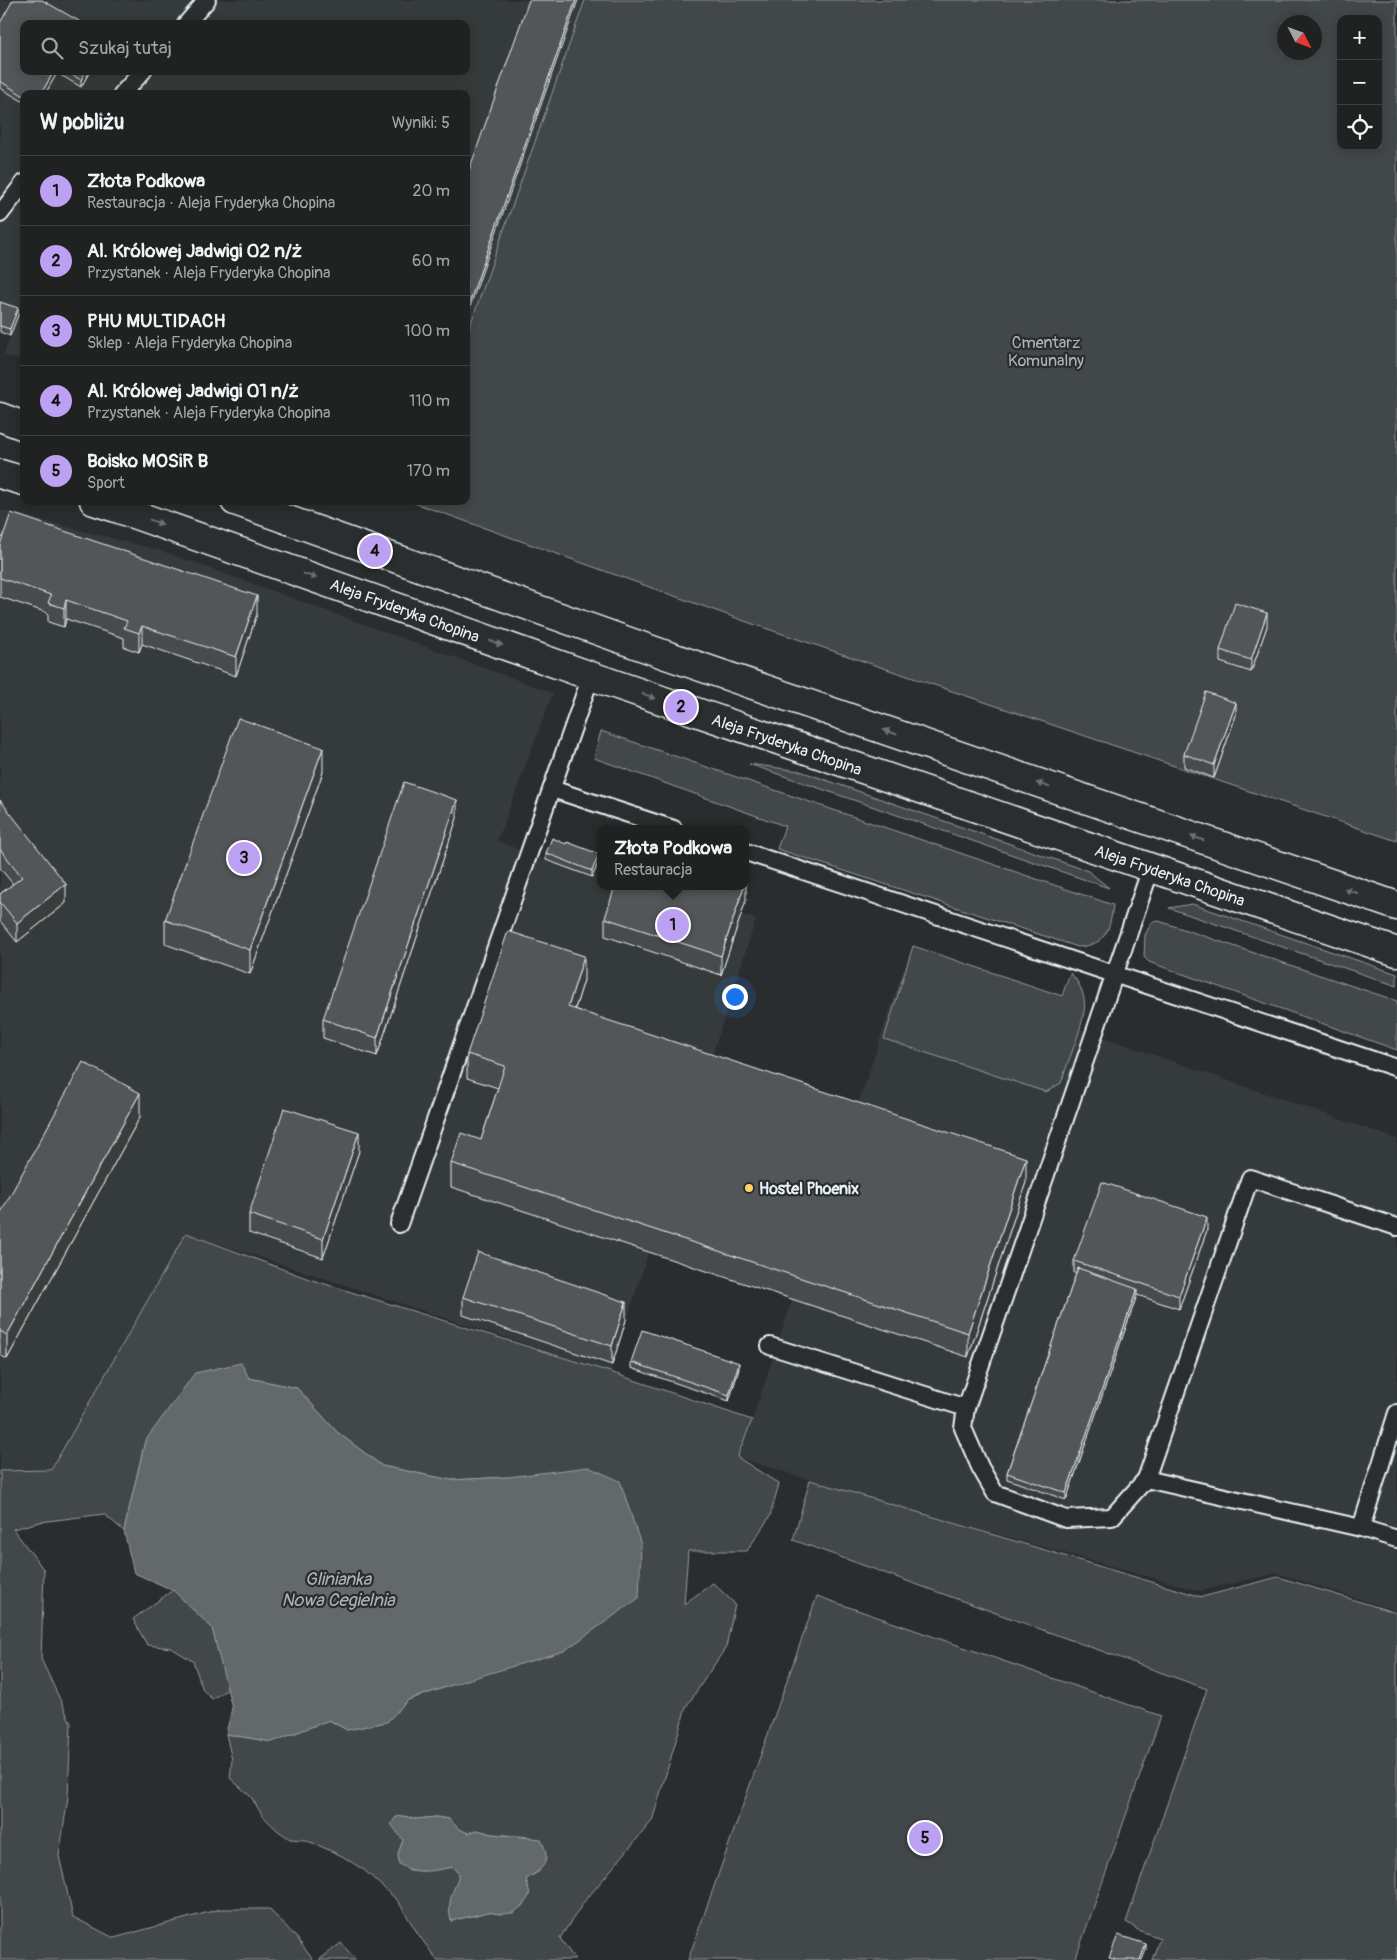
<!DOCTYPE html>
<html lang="pl">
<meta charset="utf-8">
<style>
:root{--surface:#202222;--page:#2d2f2f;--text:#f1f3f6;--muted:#a2a4a5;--line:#3d3f40;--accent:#bca0f2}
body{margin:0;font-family:Pangolin,sans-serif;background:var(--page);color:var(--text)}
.controls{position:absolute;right:15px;top:15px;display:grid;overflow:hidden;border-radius:10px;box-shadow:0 2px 12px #0003}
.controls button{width:45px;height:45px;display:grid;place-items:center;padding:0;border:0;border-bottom:1px solid var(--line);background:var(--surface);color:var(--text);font:25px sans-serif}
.compass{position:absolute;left:1277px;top:15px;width:45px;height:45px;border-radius:50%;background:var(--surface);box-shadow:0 2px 12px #0003;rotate:132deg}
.you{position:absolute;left:734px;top:996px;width:18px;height:18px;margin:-12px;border:4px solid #fff;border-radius:50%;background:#1a73e8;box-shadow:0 0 0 8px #1a73e833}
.badge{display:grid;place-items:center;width:32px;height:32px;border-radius:50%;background:var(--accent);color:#111;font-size:16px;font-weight:700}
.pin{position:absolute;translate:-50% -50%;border:2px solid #fff;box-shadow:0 1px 5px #0006}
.popup{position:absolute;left:597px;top:825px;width:152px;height:65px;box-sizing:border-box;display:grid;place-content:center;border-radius:10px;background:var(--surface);filter:drop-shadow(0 1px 4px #0005);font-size:16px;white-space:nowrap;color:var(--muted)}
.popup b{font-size:19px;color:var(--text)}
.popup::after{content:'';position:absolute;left:50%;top:100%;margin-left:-10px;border:10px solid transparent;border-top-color:var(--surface)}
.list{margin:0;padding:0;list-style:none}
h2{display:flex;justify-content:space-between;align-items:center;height:65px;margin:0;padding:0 20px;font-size:21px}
h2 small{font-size:16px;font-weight:400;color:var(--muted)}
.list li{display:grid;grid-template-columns:32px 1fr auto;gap:15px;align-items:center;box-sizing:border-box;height:70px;padding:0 20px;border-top:1px solid var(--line)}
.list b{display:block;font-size:19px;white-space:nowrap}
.list p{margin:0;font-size:16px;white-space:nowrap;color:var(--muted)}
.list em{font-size:16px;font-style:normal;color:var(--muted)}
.icon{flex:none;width:28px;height:28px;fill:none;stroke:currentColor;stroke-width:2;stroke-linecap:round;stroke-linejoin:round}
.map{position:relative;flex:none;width:1397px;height:1960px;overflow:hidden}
.search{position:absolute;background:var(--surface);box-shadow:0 2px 12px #0003;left:20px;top:20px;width:450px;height:55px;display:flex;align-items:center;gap:12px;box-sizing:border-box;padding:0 18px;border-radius:10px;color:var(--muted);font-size:19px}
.panel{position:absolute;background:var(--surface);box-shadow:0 2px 12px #0003;left:20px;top:90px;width:450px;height:415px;border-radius:10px}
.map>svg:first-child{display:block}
</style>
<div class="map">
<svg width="1397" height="1960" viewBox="0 0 1397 1960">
<rect width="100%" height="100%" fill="#2a2d2e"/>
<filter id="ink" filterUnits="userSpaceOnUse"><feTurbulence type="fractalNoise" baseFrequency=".02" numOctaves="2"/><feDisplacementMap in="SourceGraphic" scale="10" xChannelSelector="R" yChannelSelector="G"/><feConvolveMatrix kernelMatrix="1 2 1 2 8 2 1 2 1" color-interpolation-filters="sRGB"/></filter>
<g filter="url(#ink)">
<g fill="#363a3b" fill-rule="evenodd">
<path d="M0,0H585L466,337V94H24V362L4,355L11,335L0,331ZM24,24H466V71H24Z"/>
<path d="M0,510L162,551L553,693L497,841L546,860L567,848L600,861V886H672L715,890L746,900L742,915L756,919L610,1372L186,1233L51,1470L0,1471Z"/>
<path d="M904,968L1397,1139V1611L1277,1573L1200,1591L875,1500L737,1457L752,1420Z"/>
</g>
<g fill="#424648" stroke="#959ca0" fill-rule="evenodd">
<path d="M585,0H1397V841L750,623L409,501H466V337ZM1341,19H1378V146H1341ZM1284,22H1314V52H1284Z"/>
<path d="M601,731L1113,905C1110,930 1106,945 1078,947L777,849L785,826L594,758Z"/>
<path d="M749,764L800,771L1088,871L1109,888Z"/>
<path d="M1192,904L1397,974V986L1169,908Z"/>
<path d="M1159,921L1397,1001V1050L1149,962L1144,957L1145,935L1152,922Z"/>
<path d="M913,946L1062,996L1070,973C1080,982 1087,999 1084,1012C1080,1035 1068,1060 1061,1083L1046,1092L884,1039Z"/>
<path d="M186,1233L309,1279L610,1372L752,1420L737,1457L779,1484L770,1516L747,1551H688L684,1604L713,1583L735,1604L726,1647L686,1707L652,1821L584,1902L560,1938L575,1960H437L418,1934L398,1901L364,1870L342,1856L320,1846L305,1840L290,1839L277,1830L263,1816L251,1797L230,1778L232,1760L226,1734L272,1742L329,1720L347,1730L386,1722L408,1700L467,1680L508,1477L451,1480L382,1466L337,1432L297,1388L249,1378L145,1441L124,1531L104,1514L40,1522L13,1529L44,1570L41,1659L71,1723L68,1797L59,1856L73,1917L114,1938L220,1909H269L296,1937L313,1960H0V1471L51,1470ZM403,1816L416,1819L436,1817L449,1819L459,1829L468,1833L477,1830L492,1834L531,1837L540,1871L526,1879L530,1895L500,1914L488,1912L451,1921L459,1874L452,1867L423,1871L409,1870L398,1854L403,1840Z"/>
<path d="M810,1480L1202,1597L1278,1577L1397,1613V1960H1152L1160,1938L1138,1930L1126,1922L1207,1689L793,1540Z"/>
<path d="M173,1590L212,1628L228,1689L212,1699L203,1690L193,1661L171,1648L147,1645L133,1619Z"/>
<path d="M817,1596L1161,1716L1075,1960H688Z"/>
<path d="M341,1943L356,1960H319Z"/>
</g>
<g fill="#63686b" stroke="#989fa3">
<path d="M241,1363L249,1378L297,1388L337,1432L382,1466L451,1480L508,1477L588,1467L620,1481L641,1545L639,1598L564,1651L467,1680L408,1700L387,1722L347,1730L329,1720L272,1742L226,1734L232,1708L212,1628L173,1590L134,1573L124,1531L145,1441L195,1373Z"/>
<path d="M403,1816L416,1819L436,1817L449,1819L459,1829L468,1833L477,1830L492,1834L541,1839C551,1861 546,1867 526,1879L530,1895L522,1906L513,1913L500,1914L488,1912L451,1921C446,1901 454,1892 459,1874L452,1867C434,1871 416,1875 399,1864L398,1854L403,1840L391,1824L396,1817Z"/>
</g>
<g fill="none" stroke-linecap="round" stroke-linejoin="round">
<defs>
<g id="lane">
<path d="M186,24L207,0"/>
<path d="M122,94L143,71"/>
<path d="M0,214L24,183"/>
<path d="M552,789L674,829"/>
<path d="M746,852L1397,1068"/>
<path d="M399,1224L591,676"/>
<path d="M1397,1227L1250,1178L1146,1479L1361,1528L1397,1413"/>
<path d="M770,1346L966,1408L1151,868"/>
<path d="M966,1408L963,1428L980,1467L995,1493L1066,1519L1112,1517L1146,1479"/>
<path d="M1361,1528L1397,1539"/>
</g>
<g id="primary">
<path d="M0,417L24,426"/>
<path d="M0,474L24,481"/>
<path d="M94,501L119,509L591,676L1397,952"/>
<path d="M235,501L666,655L1397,906"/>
</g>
</defs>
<use href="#lane" stroke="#e8f1f8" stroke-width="20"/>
<use href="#primary" stroke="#e8f1f8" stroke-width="31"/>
<use href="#lane" stroke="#2a2d2e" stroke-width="16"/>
<use href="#primary" stroke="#2a2d2e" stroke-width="28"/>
</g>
<g fill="#474b4d" stroke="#e8f1f8">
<path d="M0,23L24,71H90L81,87L57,73L45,94H24V102L0,88Z"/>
<path d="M0,302L18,315L10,336L0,332Z"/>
<path d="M0,545L257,614L236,676L142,644L139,652L124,647V638L66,619L64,627L48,622V613L0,597Z"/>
<path d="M1267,626L1251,672L1220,662V650Z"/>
<path d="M1236,715L1214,778L1184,767V754Z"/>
<path d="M323,772L250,974L165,944V920Z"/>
<path d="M0,800L66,903L17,942L0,921V894L13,884L0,868Z"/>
<path d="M457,818L377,1056L323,1038V1019Z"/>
<path d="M546,853L599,861L592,877L546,860Z"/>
<path d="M746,900L721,975L605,936V918Z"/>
<path d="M584,980L575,1009L1026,1182L968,1357L451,1187V1163L481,1140L498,1088L467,1078V1054Z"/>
<path d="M140,1117L7,1359L0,1355V1214Z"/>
<path d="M359,1151L323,1258L249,1233V1214Z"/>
<path d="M1207,1230L1179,1309L1137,1295L1066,1500L1007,1479V1473L1076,1274L1074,1273V1261Z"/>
<path d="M463,1297L626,1320L612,1365L463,1315Z"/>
<path d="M631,1362L739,1369L729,1401L631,1368Z"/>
</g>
<g fill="#3a3d3e" stroke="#e8f1f8">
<path d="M576,0H578L466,318V312Z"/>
<path d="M54,71H57V73L45,94H41Z"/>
<path d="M86,71H90L81,87V80Z"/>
<path d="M18,308V315L10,336V329Z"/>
<path d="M257,596V614L236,676V657Z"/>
<path d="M66,600V619L64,627V608Z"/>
<path d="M1267,613V626L1251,672V660Z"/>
<path d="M142,626V644L139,652V633Z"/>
<path d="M1236,703V715L1214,778V765Z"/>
<path d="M323,748V772L250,974V950Z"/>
<path d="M457,800V818L377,1056V1038Z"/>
<path d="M599,854V861L592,877V871Z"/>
<path d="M746,882V900L721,975V956L744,886H746Z"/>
<path d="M66,884V903L17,942V923Z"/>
<path d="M584,956V980L568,1031V1007Z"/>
<path d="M140,1093V1117L7,1359V1335Z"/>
<path d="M359,1132V1151L323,1258V1239Z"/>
<path d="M1026,1158V1182L968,1357V1333Z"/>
<path d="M1207,1217V1230L1179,1309V1296Z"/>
<path d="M1137,1289V1295L1066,1500V1493Z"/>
<path d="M626,1302V1320L612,1365V1346Z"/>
<path d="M739,1363V1369L729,1401V1395Z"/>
<path d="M1146,1944V1950L1142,1960H1140Z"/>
</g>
<g fill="#535759" stroke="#e8f1f8">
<path d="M13,0H42L84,24H24V71H54L41,94H24V96L0,81V23Z"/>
<path d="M529,0H576L466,312V179Z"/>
<path d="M65,71H86L81,80Z"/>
<path d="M0,302L18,308L10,329L0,326Z"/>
<path d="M11,513L257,596L236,657L142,626L139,633L124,628L127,621L66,600L64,608L48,603L51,595L0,578V545Z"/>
<path d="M1235,603L1267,613L1251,660L1220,650Z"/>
<path d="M1206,692L1236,703L1214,765L1184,754Z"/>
<path d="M238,718L323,748L250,950L165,920Z"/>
<path d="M404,782L457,800L377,1038L323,1019Z"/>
<path d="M0,800L66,884L17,923L0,902V894L22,877L0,849Z"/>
<path d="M552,838L566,844L567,842L599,854L592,871L546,853Z"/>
<path d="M615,886H744L721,956L605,918Z"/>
<path d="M508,931L584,956L568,1007L1026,1158L968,1333L451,1163L461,1133L481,1140L505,1066L467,1054Z"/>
<path d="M83,1062L140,1093L7,1335L0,1331V1214Z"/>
<path d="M284,1108L359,1132L323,1239L249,1214Z"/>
<path d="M1102,1182L1207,1217L1179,1296L1074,1261Z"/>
<path d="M478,1252L626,1302L612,1346L463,1297Z"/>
<path d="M1078,1268L1137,1289L1066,1493L1007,1473Z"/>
<path d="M642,1330L739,1363L729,1395L631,1362Z"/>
<path d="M1118,1935L1146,1944L1140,1960H1117L1109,1958Z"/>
</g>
<defs><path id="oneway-solid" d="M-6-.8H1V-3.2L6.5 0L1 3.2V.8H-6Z" transform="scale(1.25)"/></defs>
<g fill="#6c7275">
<use href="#oneway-solid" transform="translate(156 522) rotate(20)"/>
<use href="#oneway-solid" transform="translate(310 576) rotate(20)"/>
<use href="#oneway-solid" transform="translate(496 643) rotate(20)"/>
<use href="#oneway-solid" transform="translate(649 696) rotate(19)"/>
<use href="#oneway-solid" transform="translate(890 732) rotate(-161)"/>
<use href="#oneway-solid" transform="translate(1043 785) rotate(-161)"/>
<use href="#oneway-solid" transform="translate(1197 838) rotate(-161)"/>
<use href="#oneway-solid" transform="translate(1351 891) rotate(-161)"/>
</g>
</g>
<circle fill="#ffd166" stroke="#2a2d2e" stroke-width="2" cx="749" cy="1188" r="5"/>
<g text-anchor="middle" stroke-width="4.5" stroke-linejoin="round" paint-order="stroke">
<g font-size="16" fill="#aeb5ba" stroke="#2a2d2e">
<text x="1046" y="348">Cmentarz<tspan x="1046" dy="18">Komunalny</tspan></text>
</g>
<g font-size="16" fill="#e8f1f8" stroke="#2a2d2e">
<text transform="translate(405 610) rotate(20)" y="6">Aleja Fryderyka Chopina</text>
<text transform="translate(787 744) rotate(19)" y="6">Aleja Fryderyka Chopina</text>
<text transform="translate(1170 875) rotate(19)" y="6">Aleja Fryderyka Chopina</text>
</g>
<g font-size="16" font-weight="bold" fill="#e8f1f8" stroke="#2a2d2e" text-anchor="start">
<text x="759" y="1194">Hostel Phoenix</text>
</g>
<g font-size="18" font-style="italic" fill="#acb3b9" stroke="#2a2d2e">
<text x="338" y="1585">Glinianka<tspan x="338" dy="21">Nowa Cegielnia</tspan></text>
</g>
</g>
</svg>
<div class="controls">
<button>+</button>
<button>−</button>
<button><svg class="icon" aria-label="locate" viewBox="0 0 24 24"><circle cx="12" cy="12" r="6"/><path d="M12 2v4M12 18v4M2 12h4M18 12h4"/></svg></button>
</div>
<svg class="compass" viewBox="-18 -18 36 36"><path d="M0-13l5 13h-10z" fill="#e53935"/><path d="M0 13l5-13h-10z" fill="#a2a4a5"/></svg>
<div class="you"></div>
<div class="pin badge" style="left:673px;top:925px">1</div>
<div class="popup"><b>Złota Podkowa</b>Restauracja</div>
<div class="pin badge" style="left:681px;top:707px">2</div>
<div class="pin badge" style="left:244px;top:858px">3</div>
<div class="pin badge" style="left:375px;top:551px">4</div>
<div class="pin badge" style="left:925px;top:1838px">5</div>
<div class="search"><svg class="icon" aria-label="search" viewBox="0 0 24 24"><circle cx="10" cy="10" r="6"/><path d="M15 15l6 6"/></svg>Szukaj tutaj</div>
<section class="panel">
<h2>W pobliżu<small>Wyniki: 5</small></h2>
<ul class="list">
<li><span class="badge">1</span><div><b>Złota Podkowa</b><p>Restauracja · Aleja Fryderyka Chopina</p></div><em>20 m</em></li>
<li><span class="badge">2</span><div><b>Al. Królowej Jadwigi 02 n/ż</b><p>Przystanek · Aleja Fryderyka Chopina</p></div><em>60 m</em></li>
<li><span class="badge">3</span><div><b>PHU MULTIDACH</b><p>Sklep · Aleja Fryderyka Chopina</p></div><em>100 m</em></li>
<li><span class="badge">4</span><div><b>Al. Królowej Jadwigi 01 n/ż</b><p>Przystanek · Aleja Fryderyka Chopina</p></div><em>110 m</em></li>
<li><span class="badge">5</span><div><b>Boisko MOSiR B</b><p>Sport</p></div><em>170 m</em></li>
</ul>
</section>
</div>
